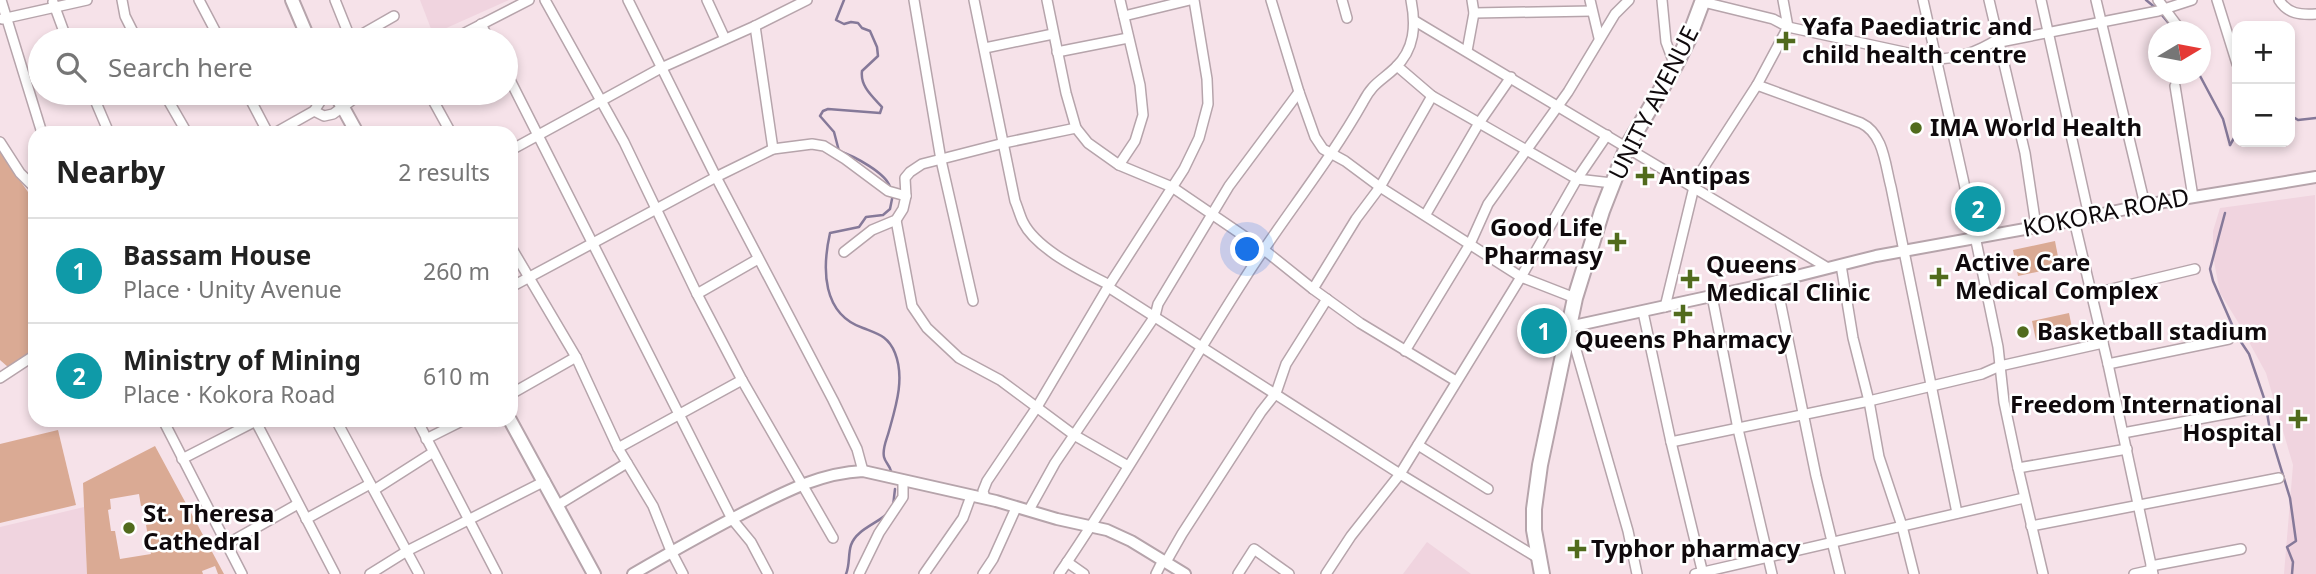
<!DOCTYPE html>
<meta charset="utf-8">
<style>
:root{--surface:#fff;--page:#f6f6f6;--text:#222;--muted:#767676;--line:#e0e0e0;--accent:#516b1d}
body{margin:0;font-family:"Noto Sans",sans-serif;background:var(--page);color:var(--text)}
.controls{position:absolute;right:21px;top:21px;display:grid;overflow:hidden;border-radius:14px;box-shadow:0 4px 10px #0003}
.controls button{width:63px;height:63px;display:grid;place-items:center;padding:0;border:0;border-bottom:2px solid var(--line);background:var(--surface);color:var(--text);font:35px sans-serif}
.compass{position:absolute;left:2148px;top:21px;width:63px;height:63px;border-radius:50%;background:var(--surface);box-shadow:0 4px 10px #0003;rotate:80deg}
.you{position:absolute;left:1248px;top:250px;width:24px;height:24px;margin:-18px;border:5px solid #fff;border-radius:50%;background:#1a73e8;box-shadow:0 0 0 10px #1a73e833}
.badge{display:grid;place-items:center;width:46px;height:46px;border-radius:50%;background:var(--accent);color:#fff;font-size:23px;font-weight:700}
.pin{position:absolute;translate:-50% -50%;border:4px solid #fff;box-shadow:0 2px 7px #0006}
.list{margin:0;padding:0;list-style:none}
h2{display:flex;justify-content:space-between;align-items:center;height:91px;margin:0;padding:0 28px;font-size:30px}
h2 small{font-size:23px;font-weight:400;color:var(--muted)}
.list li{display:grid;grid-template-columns:46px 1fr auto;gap:21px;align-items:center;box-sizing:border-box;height:105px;padding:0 28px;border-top:2px solid var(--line)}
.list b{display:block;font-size:26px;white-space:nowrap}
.list p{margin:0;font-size:23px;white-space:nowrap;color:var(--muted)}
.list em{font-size:23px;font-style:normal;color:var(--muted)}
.icon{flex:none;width:38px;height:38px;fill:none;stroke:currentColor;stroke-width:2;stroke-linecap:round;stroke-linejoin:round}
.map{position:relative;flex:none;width:2316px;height:574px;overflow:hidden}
.search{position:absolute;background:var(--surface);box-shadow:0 4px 10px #0003;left:28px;top:28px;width:490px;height:77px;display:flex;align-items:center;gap:18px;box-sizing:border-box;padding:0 24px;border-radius:38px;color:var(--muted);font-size:26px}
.panel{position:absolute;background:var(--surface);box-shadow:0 4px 10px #0003;left:28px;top:126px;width:490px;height:301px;border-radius:21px}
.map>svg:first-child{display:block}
</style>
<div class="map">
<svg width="2316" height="574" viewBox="0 0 2316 574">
<rect width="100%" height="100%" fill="#f6e2e9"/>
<g fill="#f0d4df">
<path d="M420,0H509L433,34Z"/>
<path d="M2315,195L2316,574H2284L2293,465L2266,373L2238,322L2220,293L2213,256V231L2220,208Z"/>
<path d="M84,507L87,574H0V527Z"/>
<path d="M1427,542L1471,574H1403Z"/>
</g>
<g fill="#daaa94" fill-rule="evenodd">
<path d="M0,152L35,202V349L8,367L0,360Z"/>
<path d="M2055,241L2060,267L2018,276L2013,250Z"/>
<path d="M2069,313L2073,333L2036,340L2032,321Z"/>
<path d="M58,430L76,505L0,523V444Z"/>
<path d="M155,446L224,574H218L215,566L202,571L203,574H87L83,483ZM139,494L141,506L148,505L151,523L146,525L151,554L120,559L115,531H111L108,510L111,509L110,499Z"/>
</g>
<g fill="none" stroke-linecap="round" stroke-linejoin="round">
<g stroke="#857999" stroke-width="2.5">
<path d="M844,0L836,20L844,24L851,22L858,23L862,28L870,31L877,47L878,56L862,71C860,86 872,96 882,107L880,113L828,109L823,111L820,116L834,132L839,151C854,156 886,173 890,187"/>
<path d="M2146,0L2157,9"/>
<path d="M2161,14L2176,32"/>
<path d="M2199,74L2223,119L2230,145"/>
<path d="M2290,115L2298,120L2316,118"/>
<path d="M2230,145L2237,133"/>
<path d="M2225,213L2210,269L2213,281L2237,336L2249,354L2265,401L2271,436L2290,498L2296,541L2287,547L2293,562L2292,574"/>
<path d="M891,471C890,466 885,462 884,457C882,448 887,439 889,431C896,406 905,378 895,353C888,336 878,334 863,328C822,314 822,269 830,233L859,227L866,217L883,215L890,209L893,194"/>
<path d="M893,506L895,489"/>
<path d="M846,574C850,565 848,554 851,545C856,530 876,524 887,514"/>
</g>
<defs>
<g id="minor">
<path d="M1,0L42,133"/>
<path d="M122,0L125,16L137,40"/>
<path d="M199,0L220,40"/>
<path d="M335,0L351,40"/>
<path d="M545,0L624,142L697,294L742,380L833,538"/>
<path d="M628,0L716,177L833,400L857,449L863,471"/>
<path d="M707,0L725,39"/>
<path d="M914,0L941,160L973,301"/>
<path d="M974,0L1015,201C1018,208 1020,216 1023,222C1037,250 1083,271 1109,285L1108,287L1400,474L1538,558"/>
<path d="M1047,0L1066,93L1076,128L1088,143L1119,165L1172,187L1263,249L1313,289L1360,323L1456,381"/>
<path d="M1271,0L1299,92L1315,137L1323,149L1345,161L1380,187L1521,277L1575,298"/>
<path d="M1342,0L1347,18"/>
<path d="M1590,0L1599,38"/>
<path d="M1662,0L1666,42L1675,66"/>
<path d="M1923,0L1964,183L1998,347L2004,402L2018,468L2043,574"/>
<path d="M1989,0L2025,153L2036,226"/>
<path d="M2041,0L2089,216"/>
<path d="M2096,0L2145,205"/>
<path d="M2158,0L2182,32"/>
<path d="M2217,0L2237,64"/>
<path d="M2279,0C2288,14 2300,15 2316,14"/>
<path d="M53,2L67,40"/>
<path d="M1703,2L1773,19L1788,27L1936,59C1960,59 1979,51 1998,39"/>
<path d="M1474,13L1592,11"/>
<path d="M1124,16L1190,0"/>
<path d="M2,19L87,0"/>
<path d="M1415,21L1828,268"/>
<path d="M481,24L489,40"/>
<path d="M755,26L773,149"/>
<path d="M352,40L394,16"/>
<path d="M451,40L529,0"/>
<path d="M2000,42L2158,11L2192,0"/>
<path d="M985,48L1053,34"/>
<path d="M1467,51L1474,13L1472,0"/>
<path d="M1057,52L1128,38"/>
<path d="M1397,66L1432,96L1577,179L1612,183"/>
<path d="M506,72L732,519L751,542L768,574"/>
<path d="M1757,85L1861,123C1884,134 1885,165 1891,187L1957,513"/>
<path d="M2175,86L2193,197"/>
<path d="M92,93L109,133"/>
<path d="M164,93L187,133"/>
<path d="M247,93L268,133"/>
<path d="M429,93L451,133"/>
<path d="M314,111L324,116L333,114L362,93"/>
<path d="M275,133L314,111L326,93"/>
<path d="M0,142L20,173L35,188"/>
<path d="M511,150L661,68L755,26L807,0"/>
<path d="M1119,165L1135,141L1143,115L1140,85L1120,0"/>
<path d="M1426,214L1479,123L1511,77"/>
<path d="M896,220L912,306L927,328L959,358L1000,380L1074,435L1128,466"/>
<path d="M2074,220L2108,364L2153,574"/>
<path d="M511,247L576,357L618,448L653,506L671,551L683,574"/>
<path d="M844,252L872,230L896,220L903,209L906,196L905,178L910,172L922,164L1004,143L1076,128"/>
<path d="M1841,265L1853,338L1869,401L1879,457L1902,526L1914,574"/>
<path d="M1776,281L1816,476L1840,574"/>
<path d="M511,287L716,177L773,149L812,144L824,146L845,159L888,191L906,196"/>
<path d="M1313,289L1356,219L1380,187L1432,96"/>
<path d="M697,294L758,259"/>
<path d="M2091,294L2195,269"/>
<path d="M1712,296L1738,429L1772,574"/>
<path d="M1665,307L1694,187L1702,170L1757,85L1788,27L1783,0"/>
<path d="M1643,312L1671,442L1703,574"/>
<path d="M1570,329L1628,531L1637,574"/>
<path d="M1405,351L1470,244L1488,204L1568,92L1615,14L1629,0"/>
<path d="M2108,364L2229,339"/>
<path d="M0,378L35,355"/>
<path d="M511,394L576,357"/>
<path d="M163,420L242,574"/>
<path d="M255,420L335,574"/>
<path d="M336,420L419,574"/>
<path d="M417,420L497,574"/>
<path d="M2123,433L2263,407"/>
<path d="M426,439L464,420"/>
<path d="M1671,442L1869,401L1982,374L2000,366L2103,343"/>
<path d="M1418,445L1488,489"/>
<path d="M618,448L742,380"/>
<path d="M182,459L258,420"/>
<path d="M2018,468L2127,449"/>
<path d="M374,490L432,453"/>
<path d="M985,498L983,491L987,481L1037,407L1108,287L1184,169L1199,138L1208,104L1207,79L1194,0"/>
<path d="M558,505L627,463"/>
<path d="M1029,510L1055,463L1155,316L1158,304L1229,186L1299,92"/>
<path d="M306,519L370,484"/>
<path d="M2031,526L2279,478"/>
<path d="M227,544L298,504"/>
<path d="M1067,562L1084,574"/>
<path d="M1166,562L1182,534L1261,412L1276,393L1286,364L1327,299"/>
<path d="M2151,566L2241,549"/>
<path d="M370,574L407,551L545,481"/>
<path d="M859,574L879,533L903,497V480"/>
<path d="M924,574L963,518L971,496"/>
<path d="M983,574L993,559L1016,508"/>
<path d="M1059,574C1125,478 1182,376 1245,278C1283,218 1328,164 1363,102C1373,83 1380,82 1395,68C1415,49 1416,25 1411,0"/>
<path d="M1156,574L1163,560"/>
<path d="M1238,574L1254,549L1289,574"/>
<path d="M1326,574L1351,536L1400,474L1521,277L1577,179L1607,135"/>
<path d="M1695,574L2024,498"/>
<path d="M2134,574L2152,570"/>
</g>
<g id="tertiary">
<path d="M1569,327L1753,287L1876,256L2064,222L2145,205L2316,177"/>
<path d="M633,574C671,552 708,531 747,511C785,492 820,473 863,471L996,501L1057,519L1107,530L1131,541L1185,574"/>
</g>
<g id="secondary">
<path d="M292,0L309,40"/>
<path d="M335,93L357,133"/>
<path d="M510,420L594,574"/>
</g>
<path id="primary" d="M1542,574L1534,530V509L1540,465L1575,298L1602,211L1627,147L1675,66L1688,40L1703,0"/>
</defs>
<use href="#minor" stroke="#b6a4ab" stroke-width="12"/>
<use href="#tertiary" stroke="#b6a4ab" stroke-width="14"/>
<use href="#secondary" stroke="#b6a4ab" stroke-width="16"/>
<use href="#primary" stroke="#b6a4ab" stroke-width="18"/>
<use href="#minor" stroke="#fff" stroke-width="9"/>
<use href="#tertiary" stroke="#fff" stroke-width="10"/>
<use href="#secondary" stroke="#fff" stroke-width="12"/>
<use href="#primary" stroke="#fff" stroke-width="14"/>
</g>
<g fill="#516b1d" stroke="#fff" stroke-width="2.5">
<path d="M1782.5 30.5h7v7h7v7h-7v7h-7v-7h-7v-7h7z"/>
<circle cx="1916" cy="128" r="7"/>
<path d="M1641.5 165.5h7v7h7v7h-7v7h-7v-7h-7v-7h7z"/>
<path d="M1613.5 231.5h7v7h7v7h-7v7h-7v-7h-7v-7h7z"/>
<path d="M1935.5 266.5h7v7h7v7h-7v7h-7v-7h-7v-7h7z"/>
<path d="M1686.5 268.5h7v7h7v7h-7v7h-7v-7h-7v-7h7z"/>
<path d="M1679.5 303.5h7v7h7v7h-7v7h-7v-7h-7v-7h7z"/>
<circle cx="2023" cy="332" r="7"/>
<path d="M2294.5 408.5h7v7h7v7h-7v7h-7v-7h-7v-7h7z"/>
<circle cx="129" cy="528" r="7"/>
<path d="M1573.5 538.5h7v7h7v7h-7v7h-7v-7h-7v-7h7z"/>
</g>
<g text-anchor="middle" stroke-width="5" stroke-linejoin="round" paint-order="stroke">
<g font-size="24" font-weight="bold" fill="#0f090c" stroke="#fff" text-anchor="start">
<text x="1802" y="35">Yafa Paediatric and<tspan x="1802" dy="28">child health centre</tspan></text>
<text x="1930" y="136">IMA World Health</text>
<text x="1659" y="184">Antipas</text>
<text x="1603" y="236" text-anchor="end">Good Life<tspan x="1603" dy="28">Pharmasy</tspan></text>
<text x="1955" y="271">Active Care<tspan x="1955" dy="28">Medical Complex</tspan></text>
<text x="1706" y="273">Queens<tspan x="1706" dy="28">Medical Clinic</tspan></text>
<text x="2037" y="340">Basketball stadium</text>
<text x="1683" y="348" text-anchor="middle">Queens Pharmacy</text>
<text x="2282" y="413" text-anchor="end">Freedom International<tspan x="2282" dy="28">Hospital</tspan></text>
<text x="143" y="522">St. Theresa<tspan x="143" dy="28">Cathedral</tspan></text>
<text x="1591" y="557">Typhor pharmacy</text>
</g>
<g font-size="24" fill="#0f090c" stroke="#fff">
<text transform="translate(1654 103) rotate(-63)" y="8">UNITY AVENUE</text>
<text transform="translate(2106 213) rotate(-11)" y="8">KOKORA ROAD</text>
</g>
</g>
</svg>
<div class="controls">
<button>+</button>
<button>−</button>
</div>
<svg class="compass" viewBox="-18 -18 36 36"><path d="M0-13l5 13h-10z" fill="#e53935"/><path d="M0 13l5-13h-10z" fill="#767676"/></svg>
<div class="you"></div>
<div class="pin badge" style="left:1544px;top:331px;background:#0f9aa8">1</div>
<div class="pin badge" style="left:1978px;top:209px;background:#0f9aa8">2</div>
<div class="search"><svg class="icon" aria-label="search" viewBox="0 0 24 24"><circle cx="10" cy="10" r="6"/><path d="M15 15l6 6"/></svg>Search here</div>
<section class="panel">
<h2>Nearby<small>2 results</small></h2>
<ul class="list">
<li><span class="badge" style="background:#0f9aa8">1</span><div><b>Bassam House</b><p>Place · Unity Avenue</p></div><em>260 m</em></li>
<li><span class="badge" style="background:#0f9aa8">2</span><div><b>Ministry of Mining</b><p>Place · Kokora Road</p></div><em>610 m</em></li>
</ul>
</section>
</div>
